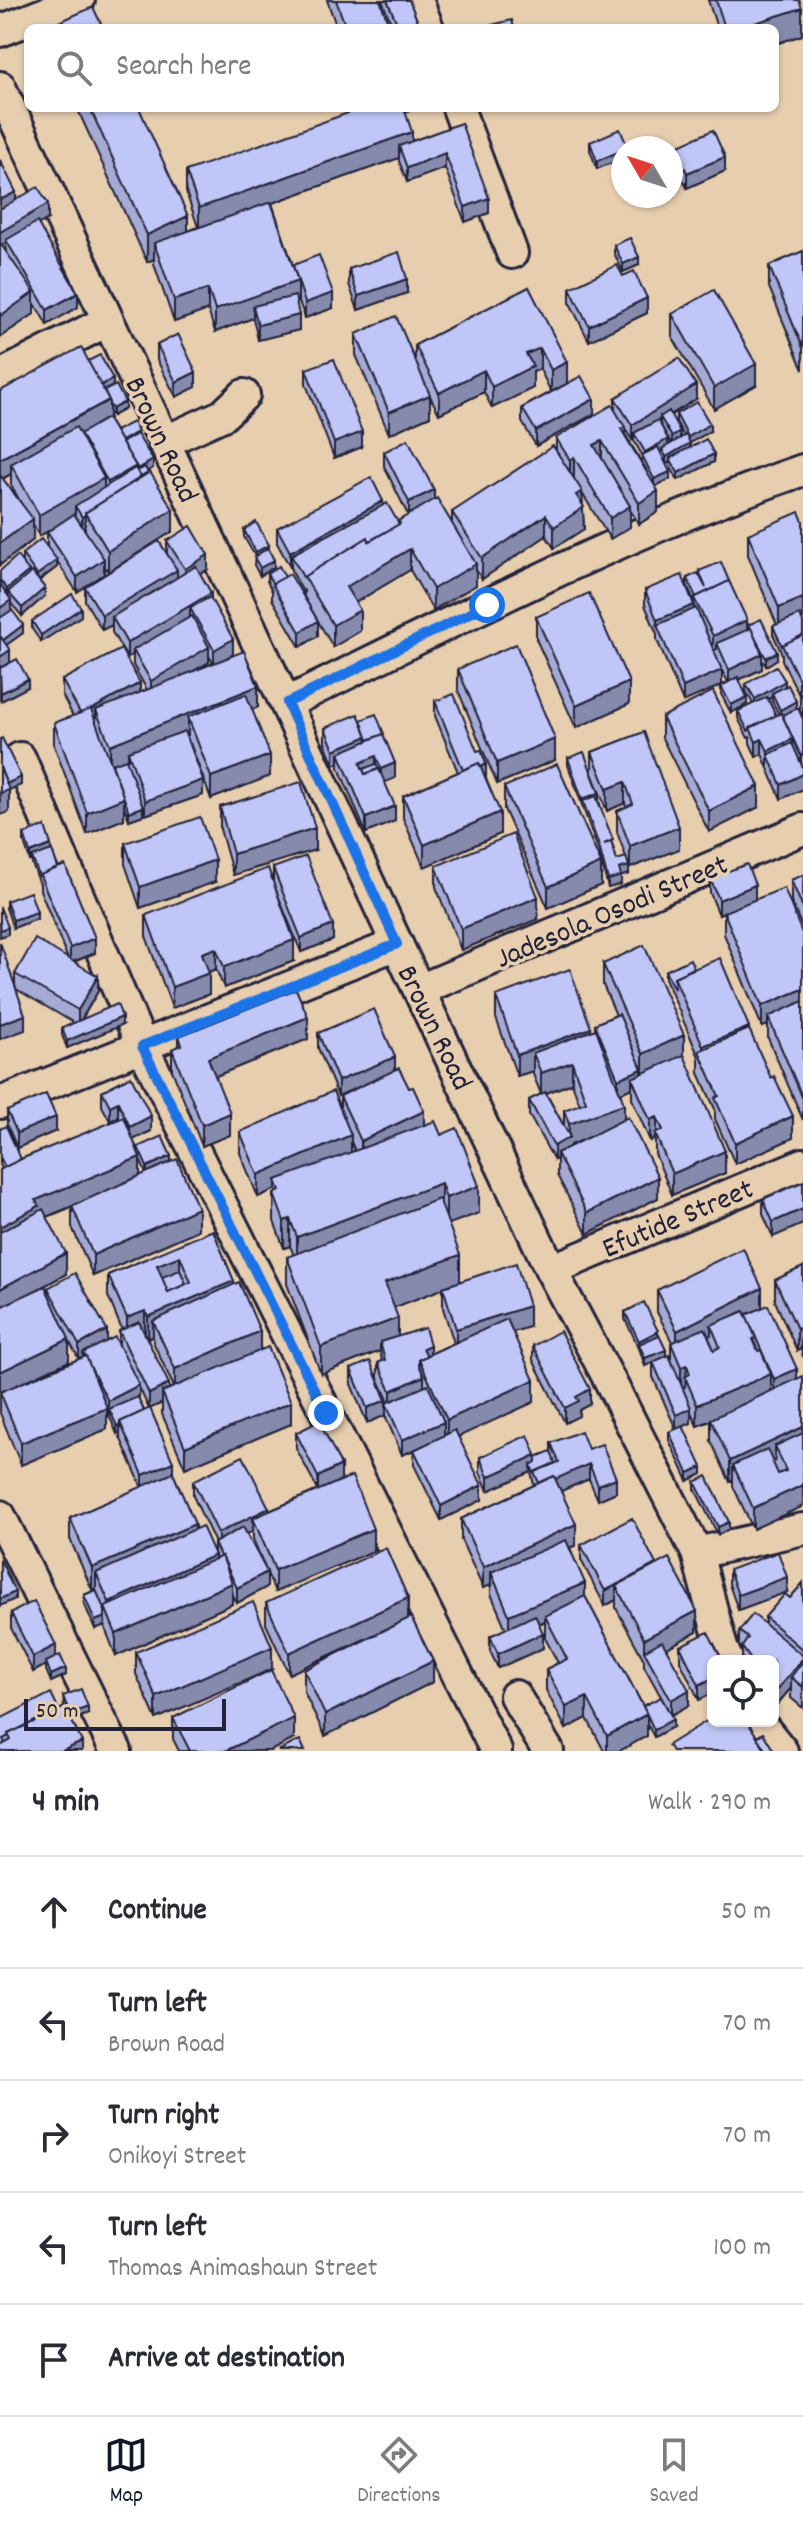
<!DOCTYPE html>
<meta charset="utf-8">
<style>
:root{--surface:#fff;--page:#f2f2f3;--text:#2b2b33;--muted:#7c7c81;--line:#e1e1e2;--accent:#111827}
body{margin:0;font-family:Dekko,sans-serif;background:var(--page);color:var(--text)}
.controls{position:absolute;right:24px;bottom:24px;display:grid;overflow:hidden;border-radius:12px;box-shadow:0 2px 6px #0004}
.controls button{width:72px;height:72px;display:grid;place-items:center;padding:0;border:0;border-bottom:2px solid var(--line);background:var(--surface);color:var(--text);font:40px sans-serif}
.compass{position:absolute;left:611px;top:136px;width:72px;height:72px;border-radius:50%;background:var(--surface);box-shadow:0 2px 6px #0004;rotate:309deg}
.scale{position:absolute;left:24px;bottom:20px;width:202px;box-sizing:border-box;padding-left:8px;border:4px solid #22223b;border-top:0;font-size:22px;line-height:28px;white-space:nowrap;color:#22223b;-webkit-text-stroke:6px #e7ceaf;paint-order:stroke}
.stop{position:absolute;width:24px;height:24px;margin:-18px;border:6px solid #1a73e8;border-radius:50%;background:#fff}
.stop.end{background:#1a73e8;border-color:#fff;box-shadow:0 2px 8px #0008}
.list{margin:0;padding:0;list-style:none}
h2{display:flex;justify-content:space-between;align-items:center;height:104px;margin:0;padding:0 32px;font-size:34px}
h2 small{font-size:26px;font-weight:400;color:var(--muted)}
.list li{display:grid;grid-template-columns:52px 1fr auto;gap:24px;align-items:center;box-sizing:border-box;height:112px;padding:0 32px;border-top:2px solid var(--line)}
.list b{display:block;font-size:30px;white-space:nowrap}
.list p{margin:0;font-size:26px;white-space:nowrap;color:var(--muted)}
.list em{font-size:26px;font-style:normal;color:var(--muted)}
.icon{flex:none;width:44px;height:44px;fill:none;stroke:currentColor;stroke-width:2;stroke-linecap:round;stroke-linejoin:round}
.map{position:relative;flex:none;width:803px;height:1751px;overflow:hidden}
.search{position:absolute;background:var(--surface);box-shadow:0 2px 6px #0004;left:24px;right:24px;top:24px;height:88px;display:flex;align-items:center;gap:20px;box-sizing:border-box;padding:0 28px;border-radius:12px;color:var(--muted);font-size:30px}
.sheet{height:664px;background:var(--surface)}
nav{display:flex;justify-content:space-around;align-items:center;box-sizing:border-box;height:112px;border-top:2px solid var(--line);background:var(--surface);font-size:22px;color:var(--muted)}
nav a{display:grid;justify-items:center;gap:4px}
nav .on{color:var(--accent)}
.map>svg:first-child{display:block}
</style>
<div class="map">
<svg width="803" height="1751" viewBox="0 0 803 1751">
<rect width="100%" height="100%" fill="#e7ceaf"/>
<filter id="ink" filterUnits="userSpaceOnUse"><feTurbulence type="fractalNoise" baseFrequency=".0125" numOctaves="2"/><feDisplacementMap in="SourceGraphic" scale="16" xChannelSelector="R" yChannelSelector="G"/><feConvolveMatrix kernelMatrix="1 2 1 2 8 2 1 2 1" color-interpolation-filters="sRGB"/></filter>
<g filter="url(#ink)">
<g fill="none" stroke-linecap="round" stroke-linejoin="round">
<defs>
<g id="minor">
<path d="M417,0L428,28"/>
<path d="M0,31L79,0"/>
<path d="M0,87L397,944L551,1270L610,1381L697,1553L722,1648L728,1661"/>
<path d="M458,108L512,253"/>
<path d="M0,376L107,321"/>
<path d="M164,442L223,415L244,395"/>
<path d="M287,703C456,620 624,532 803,470"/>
<path d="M20,758L142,1046L496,1751"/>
<path d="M419,990L803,829"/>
<path d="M0,1103L397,944"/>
<path d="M551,1270L803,1164"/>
<path d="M0,1516L116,1751"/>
<path d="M697,1553L803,1529"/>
<path d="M515,1696L548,1751"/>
<path d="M758,1721L782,1751"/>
</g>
</defs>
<use href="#minor" stroke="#22223b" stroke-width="36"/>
<use href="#minor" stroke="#e7ceaf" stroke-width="30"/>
</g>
<g fill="#a5abd5" stroke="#22223b" stroke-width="2" fill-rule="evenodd">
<path d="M327,0H380L390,28H337Z"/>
<path d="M382,0H409L420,28H393Z"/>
<path d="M708,0H799L802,35L775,44V28H717Z"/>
<path d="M77,108H139L188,231L198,227L186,192V171L410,108V110L405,112L412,141L461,123L489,213L465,222L445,168L407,182L399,161V158L272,203L293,265L333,308L305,318L298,299V302L296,303L299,330L258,340L253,318L215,332L208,310L174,322L154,264V259L147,262Z"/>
<path d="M590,142L628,148L597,169L590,150Z"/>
<path d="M675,147L725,171L687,188L675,162Z"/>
<path d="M0,160L16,200L48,219L38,224L78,307L47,325L34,302V314L0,337ZM6,243V252L2,245Z"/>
<path d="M614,245L639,265L623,272L614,253Z"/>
<path d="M803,251V370L769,287V266Z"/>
<path d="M349,269L407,293L358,310L349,284Z"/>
<path d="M623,276L647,313L589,341L570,303V288Z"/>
<path d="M529,287L567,383L594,414L536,446L522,422V408L551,392L540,369L533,372V388L492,408L484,392L439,414L430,396V416L389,434L356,355V334L415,360V345Z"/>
<path d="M672,314L756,385L714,409L672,336Z"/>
<path d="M157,345L196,387L176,397L157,360Z"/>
<path d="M88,361L113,386L125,409L112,416L109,412V421L115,431L138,435L153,468L147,471L173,531L108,572L104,566V574L167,554V541L208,569L200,574L233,654L224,659L258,707L252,710L270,776L211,799L190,743L203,795L145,815L143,810V815L129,820L124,806V819L87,834L54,745V723L73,716L62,695V680L140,693L147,690L133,665V654L127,658L112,632V625L102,630L85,601V587L77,592L57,561V567L39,581L45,596L22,616L11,603V610L23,633L6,645L10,663L28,687L1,701L0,700V571L22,562V554L47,546V532L39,536L33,524V540L0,565V391ZM11,474V485L21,503L3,479ZM209,656L213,663L191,672L209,662Z"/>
<path d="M306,369L362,447L334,458L306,384Z"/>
<path d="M615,398L696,399L671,415L680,438L684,436L676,422V414L710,431L690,443V448L714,462L678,480L670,466V462L666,464L670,479L655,486L658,512L639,524L630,510V527L610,539L582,493L584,529L554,548L546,536L482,579L476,570V585L433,610L410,570L355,603L360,631L333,647L304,597V591L303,592L291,570V566L290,567L277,543V528L383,505L398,523L408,515L384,466V452L434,499L452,524V512L556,451V438L615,409ZM660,422V424L671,443L668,445L659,423ZM625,429L632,440L634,438V441L642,455V462L647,471L625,434Z"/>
<path d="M803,521V619L802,620L799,695L782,660V654L773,634V626L777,625L748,555V534Z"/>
<path d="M244,530L269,552L274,567L260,576L254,565L255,556L244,537Z"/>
<path d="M699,571L747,629H748V625L777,659L766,666L762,660V669L739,680L747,704L731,713L721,694V686L728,682L721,668L683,702L657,640V634L645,605V590L694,609V601L687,585V578L699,575Z"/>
<path d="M267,574L318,636L300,647L272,599V591L267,581Z"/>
<path d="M81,616L41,642L32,629V621Z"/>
<path d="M536,617L629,704L576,728L536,639Z"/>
<path d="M458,669L555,760L497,784L458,690Z"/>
<path d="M746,684L785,686L796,708H798L803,789L781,799L762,754L756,757L750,743V737L748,738L738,718V711L753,704L746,691ZM772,697V701L779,715L776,716L768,699Z"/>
<path d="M803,695V717L800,711V696Z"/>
<path d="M435,701L486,779L500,834L424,867L403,818V796L458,772L435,716Z"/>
<path d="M662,717L759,807L709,832L662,738Z"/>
<path d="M361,720L384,738L395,778L384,782L395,821L366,833L339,768V763L334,765L325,743V728Z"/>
<path d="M644,732L679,849L630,868L617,832V811L626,807L625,803L607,811L592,773V752Z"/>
<path d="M568,758L599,801L617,860L629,874L621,876V884L608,888L599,853L568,765Z"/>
<path d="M504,787L601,885L548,908L504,809Z"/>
<path d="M220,807L315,850L233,875L220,829Z"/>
<path d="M24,834L51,850L95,953L74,962L98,991L82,1019L122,1025L67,1048L62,1035V1028L74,1023L16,989L25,1030L15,985V974L68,959L40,890V884L32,864V860L30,861L24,842Z"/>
<path d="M125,843L215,882L140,908L125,864Z"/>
<path d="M436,866L538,919L461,950L436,887Z"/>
<path d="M273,868L333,940L301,952L273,883Z"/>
<path d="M803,875V929L791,902V880Z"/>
<path d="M710,878L755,900L803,936V1120L768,1038V1025L762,1027L724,934V913L719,915L710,893Z"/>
<path d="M6,901L37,919L13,928L6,908Z"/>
<path d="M146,915L294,961L224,988L216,969L209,972V994L172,1008L146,936Z"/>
<path d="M603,964L684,1055L725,1173L672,1195L655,1154V1139L650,1141L632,1099V1088L620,1093L624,1119L658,1198L587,1234L557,1175V1159L554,1160L529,1115V1100L541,1094L533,1074V1071L517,1076L496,1018V996L591,1031L595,1030V1024L616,1015L603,985ZM572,1083L580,1105L564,1110V1126L546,1093Z"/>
<path d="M694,968L749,1030L793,1138L735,1164L715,1119V1109L699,1073V1057L665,978V971Z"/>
<path d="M318,1033L395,1070L424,1125L441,1135L479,1213L448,1224L460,1281L529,1327L513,1332L534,1402L458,1436L482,1500L441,1520L414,1465V1450L416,1449L402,1455L386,1418V1415L367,1423L351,1384V1369L386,1403L389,1402L378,1378V1363L382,1361L380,1351L321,1374L287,1284V1257L294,1255L290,1246L284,1248L274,1221V1194L276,1193V1189L258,1197L240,1153V1132L340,1107V1096L350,1091L338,1096L318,1048ZM351,1142L355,1151L351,1152ZM443,1288V1308L454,1343L430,1354L398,1337L394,1307Z"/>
<path d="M179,1036L308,1039L216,1076L230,1135L202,1146L172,1070V1049L179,1046Z"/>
<path d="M131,1076L151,1131L133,1140L138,1151V1147L171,1162L198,1230L93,1276L72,1227V1207L47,1217L66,1274L41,1288L48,1293V1288L107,1341L119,1346V1331L122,1330L108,1296V1275L213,1230L291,1424L185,1468L162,1414V1403L149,1409L139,1387V1400L173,1473L195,1529L214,1551V1543H215L193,1496V1481L269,1511L318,1490L296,1448V1433L341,1480L334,1483L373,1551L275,1592L267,1573V1587L237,1603L232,1593V1604L116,1656L105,1628V1625L95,1629L84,1603V1595L96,1590V1588L92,1590L70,1539V1518L142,1487L120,1437V1432L117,1434L109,1415L108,1416L107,1414V1429L21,1465L0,1413V1170L2,1169L0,1164V1129L21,1159L119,1120L118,1117L110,1121L102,1106V1091ZM140,1160L146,1173L140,1176ZM144,1332L148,1339L153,1336V1342L174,1387L169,1389ZM69,1341L79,1359L29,1380L69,1361ZM253,1531V1539L265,1568L247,1534Z"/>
<path d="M7,1111L56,1131L17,1148L7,1125Z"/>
<path d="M803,1185L773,1237L763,1214V1199Z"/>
<path d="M803,1267V1357L801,1349L797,1351L775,1301V1280Z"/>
<path d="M657,1290L762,1307L797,1379L803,1506L753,1529L733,1486V1480L730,1482L711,1441V1421L697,1426L691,1412V1423L683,1426L702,1474L688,1481L669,1440V1432L676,1429L653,1377V1362L645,1366L639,1348L625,1319V1312L658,1335L666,1356L671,1360V1343L672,1342L657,1312Z"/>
<path d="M533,1346L590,1404L579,1410V1416L565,1423L533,1360Z"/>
<path d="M551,1443L588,1449L616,1492L598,1500L589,1479L561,1491L576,1545L570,1548L585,1596L643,1706L673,1727L654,1737L647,1724V1736L619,1751H604L587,1718L566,1729L546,1690V1669L558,1663L545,1638V1621L539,1624L543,1648L498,1668L490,1651V1636L506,1629L491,1594V1585L483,1588L461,1540V1519L534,1485L531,1472L488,1491L480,1472V1457H536L551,1453Z"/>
<path d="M695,1482L729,1529L718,1535L695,1489Z"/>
<path d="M581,1545L656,1564L697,1632L666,1648L689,1705L671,1715L644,1666V1660L616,1608V1600L605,1606L581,1560Z"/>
<path d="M729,1570L787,1592L738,1610L729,1584Z"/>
<path d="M803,1583V1708L791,1698V1688L774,1708L773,1707V1661H742V1648L739,1646V1631L765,1624V1617L790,1598Z"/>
<path d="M266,1603L408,1618L433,1682L325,1736L304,1692V1670L389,1628L289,1674L266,1624Z"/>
<path d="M11,1613L56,1657L66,1675L51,1682L46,1670V1665L33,1672L11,1628Z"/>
<path d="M680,1646L713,1661V1693L699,1700L680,1661Z"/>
<path d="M136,1652L272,1669L156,1719L136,1674Z"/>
<path d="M63,1696L88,1714L72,1721L82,1751H0V1719L59,1710L64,1707Z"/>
<path d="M173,1718L294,1739L270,1751H179L173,1739Z"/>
</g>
<g fill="#868bae" stroke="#22223b" stroke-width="2">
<path d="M802,8V35L775,44V28H739Z"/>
<path d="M412,132V153L399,146V158L199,229V208Z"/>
<path d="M623,150V158L597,169V161Z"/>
<path d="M445,153V168L407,182V168Z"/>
<path d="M725,157V171L687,188V173Z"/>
<path d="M16,192V213L0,221V200Z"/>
<path d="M489,198V213L465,222V207Z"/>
<path d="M48,204V219L7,242L6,240V243L0,246V232Z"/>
<path d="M188,216V243H154V259L147,262V235Z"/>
<path d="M639,257V265L623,272V264Z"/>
<path d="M407,279V293L358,310V296Z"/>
<path d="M298,281V302L256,317L253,306V318L215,332V310Z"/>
<path d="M208,289V310L174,322V300Z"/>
<path d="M34,292V314L0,337V316Z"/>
<path d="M78,293V307L47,325V310Z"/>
<path d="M333,293V308L305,318V303Z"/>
<path d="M647,298V313L589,341V326Z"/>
<path d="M299,315V330L258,340V325Z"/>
<path d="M540,348V369L533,372V388L492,408V387L526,354Z"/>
<path d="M567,362V384L551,392V370Z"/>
<path d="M756,364V385L714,409V388Z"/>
<path d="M484,370V392L439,414V393Z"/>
<path d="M196,372V387L176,397V382Z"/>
<path d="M113,379V386L98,394V387Z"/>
<path d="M696,385V399L662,420L660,417V422L636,437L634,433V438L632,440V425Z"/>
<path d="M430,395V416L389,434V412Z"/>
<path d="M594,399V414L536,446V431Z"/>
<path d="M109,400V422L11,464V474L0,480V459Z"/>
<path d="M125,402V409L112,416V409Z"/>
<path d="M710,424V431L690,443V451L670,458V462L666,464V457L688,444V437Z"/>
<path d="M362,432V447L334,458V443Z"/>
<path d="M680,432V439L672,444V437Z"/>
<path d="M668,439V447L645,460V452Z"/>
<path d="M602,441V462L594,445Z"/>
<path d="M714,454V462L678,480V473Z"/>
<path d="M574,457V479L570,482V460Z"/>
<path d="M153,460V468L139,476L138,469Z"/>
<path d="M136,466V481L108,497V482Z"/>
<path d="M670,472V479L654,487V479Z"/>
<path d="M104,478V500L75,506V516L39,536V515Z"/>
<path d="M434,490V504L409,517V502Z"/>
<path d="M582,491L584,529L554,548V527L576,495Z"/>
<path d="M658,491V512L639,524V503Z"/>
<path d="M383,501V516L291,555V566L290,567V552Z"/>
<path d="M630,506V527L610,539V518Z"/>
<path d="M173,509V531L108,572V551Z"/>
<path d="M85,515V530L82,532V517Z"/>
<path d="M546,515V536L482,579V558Z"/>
<path d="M33,519V540L0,565V543Z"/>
<path d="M269,545V552L256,560V552Z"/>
<path d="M410,549V570L346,608V587Z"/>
<path d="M208,555V569L185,584V569Z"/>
<path d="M104,559V574L77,592V577Z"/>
<path d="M57,560V567L37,582V575Z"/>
<path d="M274,560V567L260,576V568Z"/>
<path d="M476,564V585L433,610V589Z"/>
<path d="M177,570V584L112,617V625L102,630V615Z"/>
<path d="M29,571V578L8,592V595L7,596V589Z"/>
<path d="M45,588V596L22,616V608Z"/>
<path d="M211,593V608H190V620L133,650V654L127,658V643Z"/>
<path d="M803,598V619L779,629V608Z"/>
<path d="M11,600V615L0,623V608Z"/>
<path d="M694,605V619L657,625V620Z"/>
<path d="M81,608V616L41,642V635Z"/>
<path d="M360,610V631L333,647V625Z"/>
<path d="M747,620V635L717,643V649L713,651V636Z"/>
<path d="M318,621V636L300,647V632Z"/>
<path d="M23,625V633L2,648V641Z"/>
<path d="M233,639V654L214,665V650Z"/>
<path d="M209,647V662L151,695V681Z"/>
<path d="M10,650V665L0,672V657Z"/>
<path d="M777,652V659L766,666V658Z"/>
<path d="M762,654V669L729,684V670Z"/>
<path d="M722,670V685L683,702V687Z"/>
<path d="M803,678V693L799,695V680Z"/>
<path d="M28,679V687L1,701V693Z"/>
<path d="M785,681V689L772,693V697L755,706V699Z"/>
<path d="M629,682V704L576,728V706Z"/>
<path d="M140,683V698L96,710V722L81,730V715Z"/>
<path d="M258,686V707L194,733L188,717V735L130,758L128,751V759L110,766V745Z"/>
<path d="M747,697V704L731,713V705Z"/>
<path d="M796,701V709L780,717V710Z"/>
<path d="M368,736V751L339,753V763L334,765V750Z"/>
<path d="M555,739V760L497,784V763Z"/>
<path d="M762,739V754L756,757V742Z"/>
<path d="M793,739V754L768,755V766V751Z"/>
<path d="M270,755V776L211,799V777Z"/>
<path d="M376,756V771L363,776L360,763Z"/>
<path d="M395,763V778L381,784V769Z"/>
<path d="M486,764V779L464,773Z"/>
<path d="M803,774V789L781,799V785Z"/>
<path d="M21,777V785L9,790V812L0,815V793L6,784Z"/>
<path d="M203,780V795L145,815V801Z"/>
<path d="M625,782V803L607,811V789Z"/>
<path d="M759,786V807L709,832V811Z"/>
<path d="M599,793V801H583L582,806V799Z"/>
<path d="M124,798V819L87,834V813Z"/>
<path d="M395,806V821L366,833V818Z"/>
<path d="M143,807V815L129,820V812Z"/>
<path d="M500,812V834L424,867V845Z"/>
<path d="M679,827V849L630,868V846Z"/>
<path d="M315,828V850L233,875V854Z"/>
<path d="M51,845V853L32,857V860L30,861V853Z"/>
<path d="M215,860V882L140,908V887Z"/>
<path d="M601,863V885L548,908V887Z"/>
<path d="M629,866V874L619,877V869Z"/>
<path d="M621,876V884L608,888V880Z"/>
<path d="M755,885V900L719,915V900Z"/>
<path d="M538,897V919L461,950V929Z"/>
<path d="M37,912V919L13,928V920Z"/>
<path d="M333,925V940L301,952V938Z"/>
<path d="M8,927V934L0,937V930Z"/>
<path d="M95,938V953L70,963V948Z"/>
<path d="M294,940V961L224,988V967Z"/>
<path d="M216,948V969L202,975V953Z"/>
<path d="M209,973V994L172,1008V987Z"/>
<path d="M98,976V991L78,1025V1010Z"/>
<path d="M803,989V1010L768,1017V1025L762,1027V1006Z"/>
<path d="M25,1015V1030L0,1039V1024Z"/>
<path d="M122,1017V1025L67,1048V1041Z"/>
<path d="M308,1017V1039L208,1079V1058Z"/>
<path d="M749,1027V1048L703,1062V1046Z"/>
<path d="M591,1028V1050L533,1053V1071L517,1076V1055Z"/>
<path d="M684,1035V1057L643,1075V1054Z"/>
<path d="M395,1057V1071L338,1096V1081Z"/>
<path d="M572,1062V1083L541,1095V1073Z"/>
<path d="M642,1069V1084L632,1078V1088L618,1094V1079Z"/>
<path d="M118,1102V1117L110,1121V1106Z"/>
<path d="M624,1104V1125L570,1145V1152L557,1153V1159L554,1160V1146L569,1137V1124Z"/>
<path d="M424,1111V1132L361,1162V1141Z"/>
<path d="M230,1113V1135L202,1146V1125Z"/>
<path d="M151,1116V1131L130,1141V1127Z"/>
<path d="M793,1116V1138L735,1164V1143Z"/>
<path d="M56,1117V1131L17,1148V1133Z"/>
<path d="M657,1117V1138L655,1133V1139L650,1141V1120Z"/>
<path d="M351,1135V1156L276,1180V1189L258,1197V1175Z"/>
<path d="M725,1151V1173L672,1195V1174Z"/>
<path d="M171,1156V1163L147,1175V1167Z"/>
<path d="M140,1157V1178L39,1220L0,1248V1227L36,1200Z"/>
<path d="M658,1177V1198L587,1234V1213Z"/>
<path d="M441,1183V1211L297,1264V1237Z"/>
<path d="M479,1186V1213L446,1225V1198Z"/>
<path d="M198,1208V1230L93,1276V1255Z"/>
<path d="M803,1209V1224L773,1237V1222Z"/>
<path d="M290,1219V1246L284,1248V1221Z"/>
<path d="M66,1253V1274L0,1310V1289Z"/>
<path d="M460,1255V1282L385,1311V1283Z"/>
<path d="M180,1256V1277L157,1279V1265Z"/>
<path d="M234,1281V1302L153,1321V1336L148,1339V1317Z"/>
<path d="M762,1288V1309L711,1325V1335L677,1352V1331Z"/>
<path d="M529,1306V1327L456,1350V1329Z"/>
<path d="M145,1311V1332L127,1340V1318Z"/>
<path d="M398,1318V1345L380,1342V1351L321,1374V1347Z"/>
<path d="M803,1327V1342L801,1338V1349L797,1351V1329Z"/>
<path d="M107,1330V1345L83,1353V1358L79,1360V1345Z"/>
<path d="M260,1331V1352L175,1390V1369Z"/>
<path d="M658,1331V1339L639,1344V1349V1341Z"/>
<path d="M69,1339V1361L0,1393V1372Z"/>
<path d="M430,1345V1360L423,1363V1348Z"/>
<path d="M666,1350V1357L645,1366V1358Z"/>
<path d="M687,1365L685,1387L681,1388V1367Z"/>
<path d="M797,1369V1384L774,1394V1379Z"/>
<path d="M771,1374V1395L697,1426V1405Z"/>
<path d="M424,1376V1391L391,1406V1391Z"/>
<path d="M534,1380V1402L447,1442V1420Z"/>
<path d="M169,1384V1399L162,1392V1403L149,1409V1394Z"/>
<path d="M139,1385V1400L109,1409V1415L108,1416V1401Z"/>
<path d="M590,1389V1404L579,1410V1416L565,1423V1408L576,1397Z"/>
<path d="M386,1400V1415L367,1423V1408Z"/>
<path d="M291,1402V1424L185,1468V1447Z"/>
<path d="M107,1408V1429L21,1465V1443Z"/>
<path d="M691,1408V1423L676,1430V1415Z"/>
<path d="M444,1422V1437L402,1455V1440Z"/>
<path d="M120,1425V1432L117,1434V1426Z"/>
<path d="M803,1427V1448L775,1446V1461L739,1478L733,1465V1480L730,1482V1461Z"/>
<path d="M536,1455V1470L531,1465V1472L488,1491V1477Z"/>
<path d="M173,1462V1477L143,1490V1475Z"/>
<path d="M589,1464V1479L540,1500V1485Z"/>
<path d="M341,1465V1480L318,1492V1477Z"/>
<path d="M702,1467V1474L688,1481V1473Z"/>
<path d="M616,1478V1492L598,1500V1485Z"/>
<path d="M482,1485V1500L441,1520V1506Z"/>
<path d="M803,1485V1506L753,1529V1508Z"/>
<path d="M269,1508V1523L253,1518V1531L218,1548V1533Z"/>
<path d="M729,1522V1529L718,1535V1527Z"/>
<path d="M195,1524V1545L96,1573V1588L92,1590V1568Z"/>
<path d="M576,1524V1545L495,1583L491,1572V1585L483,1588V1567Z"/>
<path d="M373,1529V1551L275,1592V1570Z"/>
<path d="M215,1555V1577L109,1617V1602Z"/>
<path d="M656,1564L616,1586V1600L605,1606V1591Z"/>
<path d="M267,1572V1587L237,1603V1588Z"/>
<path d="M787,1577V1592L738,1610V1595Z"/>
<path d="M232,1583V1604L116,1656V1634Z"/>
<path d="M585,1583V1604L545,1616V1621L509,1637V1615Z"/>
<path d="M15,1592V1599L0,1606V1599Z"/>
<path d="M408,1598V1619L289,1674V1653Z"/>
<path d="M697,1611V1632L648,1658L644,1651V1639Z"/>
<path d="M105,1617V1625L95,1629V1621Z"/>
<path d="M543,1633V1648L498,1668V1654Z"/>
<path d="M56,1645V1660L46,1662V1665L33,1672V1657Z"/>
<path d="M272,1647V1669L156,1719V1697Z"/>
<path d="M803,1658V1673L791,1677V1688L774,1708V1693Z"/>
<path d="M433,1661V1682L325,1736V1715Z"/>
<path d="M66,1668V1675L51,1682V1675Z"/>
<path d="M713,1678V1693L699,1700V1685Z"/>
<path d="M689,1690V1705L671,1715V1700Z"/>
<path d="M587,1697V1718L566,1729V1707Z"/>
<path d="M88,1707V1714L70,1721V1714Z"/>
<path d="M647,1714V1736L619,1751H607V1736Z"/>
<path d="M294,1718V1739L270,1751H225Z"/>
<path d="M673,1719V1727L654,1737V1730Z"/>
<path d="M82,1742V1751H62Z"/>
</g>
<g fill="#c0c7f8" stroke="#22223b" stroke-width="2" fill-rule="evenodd">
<path d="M336,0H380L390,28H346Z"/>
<path d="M387,0H409L420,28H399Z"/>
<path d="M716,0H799L802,8L739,28H725Z"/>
<path d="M93,7L103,28H54L52,25Z"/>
<path d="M512,20L514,28H489L488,26Z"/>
<path d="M90,108H139L188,216L147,235Z"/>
<path d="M362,108H404L412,132L199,208L186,171Z"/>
<path d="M461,123L489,198L465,207L445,153L407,168L399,146Z"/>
<path d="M620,129L628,148H623V150L597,161L590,142Z"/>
<path d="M713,130L725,157L687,173L675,147Z"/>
<path d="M0,160L16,192L0,200Z"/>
<path d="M38,187L48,204L0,232V209Z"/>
<path d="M271,202L298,281L215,310L208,289L174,300L154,243Z"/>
<path d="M37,222L78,293L47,310L6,240Z"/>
<path d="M630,238L639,257L623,264L614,245Z"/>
<path d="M0,243L34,292L0,316Z"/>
<path d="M803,251V348L769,266Z"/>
<path d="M399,252L407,279L358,296L349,269Z"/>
<path d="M319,255L333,293L305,303L293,265Z"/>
<path d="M617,265L623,276L634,271L647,298L589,326L570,288Z"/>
<path d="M529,287L567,362L551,370L540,348L526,354L533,366L492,387L484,370L439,393L415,345Z"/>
<path d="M714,290L756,364L714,388L672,314Z"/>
<path d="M295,296L299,315L258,325L253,306Z"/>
<path d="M396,316L430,395L389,412L356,334Z"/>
<path d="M178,334L196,372L176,382L157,345Z"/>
<path d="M81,347L109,400L0,459V391Z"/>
<path d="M100,355L113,379L101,385L88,361Z"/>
<path d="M679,358L696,385L632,425L615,398Z"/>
<path d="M334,359L362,432L334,443L306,369Z"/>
<path d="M581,376L594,399L536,431L522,408Z"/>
<path d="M116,385L125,402L112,409L109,404V400L104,391Z"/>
<path d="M697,402L710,424L688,437L676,414Z"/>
<path d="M612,405L625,427L621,429L658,491L639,503L602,441L594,445L630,506L610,518L574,457L570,460L556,438Z"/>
<path d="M669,411L680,432L672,437L660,417Z"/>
<path d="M107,418L136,466L108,482L80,434Z"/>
<path d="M658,420L668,439L645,452L634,433Z"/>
<path d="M133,422L138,432L121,441L115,431Z"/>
<path d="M76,427L104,478L39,515L11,464Z"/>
<path d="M137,434L153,460L138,469L122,443Z"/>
<path d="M686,435L690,443L666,457L662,449Z"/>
<path d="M408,439L434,490L409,502L384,452Z"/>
<path d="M706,439L714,454L678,473L670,458Z"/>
<path d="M553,446L582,491L576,495L584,507L554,527L546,515L482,558L452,512Z"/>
<path d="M658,447L670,472L654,479L642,455Z"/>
<path d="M145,467L148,473L141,477L137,471Z"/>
<path d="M135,468L141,477L85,513V515L82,517L75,506Z"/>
<path d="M150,472L173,509L108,551L85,513Z"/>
<path d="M0,475L33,519L0,543Z"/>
<path d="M371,477L383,501L290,552L277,528Z"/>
<path d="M437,498L476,564L433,589L410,549L346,587L360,610L333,625L304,576L368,537L370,541L400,523L398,521Z"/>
<path d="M387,503L399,524L369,541L368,537L303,577L291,555Z"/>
<path d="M799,512L803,521V598L779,608L748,534Z"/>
<path d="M74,514L104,559L77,577L47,532Z"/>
<path d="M256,522L269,545L256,552L244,530Z"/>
<path d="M191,526L208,555L185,569L167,541Z"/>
<path d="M41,539L57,560L37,575L22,554Z"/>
<path d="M159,541L177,570L102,615L85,587Z"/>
<path d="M268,548L274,560L260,568L254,557Z"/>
<path d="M17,556L29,571L7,589L0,580V571Z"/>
<path d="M721,562L731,586L729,581L696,597L687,578L698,573L706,588L699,571Z"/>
<path d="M196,566L211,593L127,643L112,617Z"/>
<path d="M279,566L285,577L273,584L267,574Z"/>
<path d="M32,572L45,588L22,608L8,592Z"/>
<path d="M290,574L318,621L300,632L272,584Z"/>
<path d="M682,575L694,605L657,620L645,590Z"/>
<path d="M729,581L747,620L713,636L694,598Z"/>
<path d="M0,584L11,600L0,608Z"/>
<path d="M589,593L629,682L576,706L536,617Z"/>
<path d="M72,594L81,608L41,635L32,621Z"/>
<path d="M210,597L233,639L214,650L190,608Z"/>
<path d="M696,608L722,670L683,687L657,625Z"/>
<path d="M12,610L23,625L3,640L0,636V618Z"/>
<path d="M800,615L803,623V635L782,646L773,626Z"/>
<path d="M192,616L209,647L151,681L133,650Z"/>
<path d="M761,619L777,652L766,658L748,625Z"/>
<path d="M751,628L762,654L729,670L717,643Z"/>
<path d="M803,635V678L799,680L782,645Z"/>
<path d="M0,636L10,650L0,657Z"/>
<path d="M516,644L555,739L497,763L458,669Z"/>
<path d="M121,649L140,683L91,710L80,713L62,680Z"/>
<path d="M244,651L258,686L110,745L96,710Z"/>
<path d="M17,659L28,679L1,693L0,668Z"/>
<path d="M776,666L785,681L755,699L746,684Z"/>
<path d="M738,677L747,697L731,705L721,686Z"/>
<path d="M788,685L796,701L780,710L772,693Z"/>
<path d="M713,691L759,786L709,811L662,717Z"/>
<path d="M246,694L270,755L211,777L188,717Z"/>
<path d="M454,694L477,751L481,750L486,764L481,767L479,763L463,770L435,701Z"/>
<path d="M767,697L776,716L748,731L738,711Z"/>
<path d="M798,708L803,719V755L801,756L782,715Z"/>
<path d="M91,709L124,798L87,813L54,723Z"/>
<path d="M781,713L793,739L768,751L762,739L756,742L750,728Z"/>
<path d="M358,714L368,736L334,750L325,728Z"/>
<path d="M376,714L384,734L368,740L361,720Z"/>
<path d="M185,731L203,780L145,801L128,751Z"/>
<path d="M644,732L679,827L630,846L617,811L633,804L625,782L607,789L592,752Z"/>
<path d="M383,734L395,763L381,769L376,756L360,763L365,774L379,769L395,806L366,818L339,753Z"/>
<path d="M2,738L21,777L6,784L0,767V739Z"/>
<path d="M792,743L803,768V774L781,785L768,755Z"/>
<path d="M584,752L599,793L582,799L568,758Z"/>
<path d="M126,759L143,807L129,812L112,764Z"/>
<path d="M479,763L500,812L424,845L403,796Z"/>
<path d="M376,764L378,769L365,774L363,769Z"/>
<path d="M557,764L601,863L548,887L504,787Z"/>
<path d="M0,767L9,790L0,793Z"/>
<path d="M301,782L315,828L233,854L220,807Z"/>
<path d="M596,796L613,840L604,844L611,842L617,860L626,857L629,866L619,869L621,876L608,880L599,846L583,801Z"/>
<path d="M200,817L215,860L140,887L125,843Z"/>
<path d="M45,826L51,845L30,853L24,834Z"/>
<path d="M513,834L538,897L461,929L436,866Z"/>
<path d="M52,850L58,868L39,876L32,857Z"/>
<path d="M306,856L333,925L301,938L273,868Z"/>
<path d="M747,864L755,885L719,900L710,878Z"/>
<path d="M65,865L95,938L70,948L40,875Z"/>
<path d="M268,868L294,940L224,967L216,948L202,953L209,973L172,987L146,915Z"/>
<path d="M803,875V908L791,880Z"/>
<path d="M784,888L803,936V989L762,1006L724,912Z"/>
<path d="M30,892L37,912L13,920L6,901Z"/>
<path d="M0,907L8,927L0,930Z"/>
<path d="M35,939L98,976L78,1010L15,974Z"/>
<path d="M0,942L25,1015L0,1024Z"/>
<path d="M644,945L684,1035L643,1054L603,964Z"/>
<path d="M720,958L749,1027L703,1046L674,977Z"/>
<path d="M690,959L694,968L674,977V989L665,971Z"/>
<path d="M570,969L591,1028L517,1055L496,996Z"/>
<path d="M296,989L308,1017L208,1058L230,1113L202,1125L172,1049L182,1045L179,1036Z"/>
<path d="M803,1001V1099L768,1017Z"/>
<path d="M117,1004L122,1017L67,1041L62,1028Z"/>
<path d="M374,1009L395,1057L338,1081L318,1033Z"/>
<path d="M619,1014L642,1069L618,1079L595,1024Z"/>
<path d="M596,1029L624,1104L569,1124L564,1110L586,1102L572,1062L541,1073L533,1053Z"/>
<path d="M749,1029L771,1078L774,1076L793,1116L735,1143L715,1098L719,1096L699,1051Z"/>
<path d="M684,1055L725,1151L672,1174L655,1133L663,1130L657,1117L650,1120L632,1078Z"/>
<path d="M399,1068L409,1088L413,1087L424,1111L361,1141L340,1096Z"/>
<path d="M131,1076L151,1116L130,1127L118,1102L110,1106L102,1091Z"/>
<path d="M333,1091L351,1135L258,1175L240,1132Z"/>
<path d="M545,1092L570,1137L554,1146L529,1100Z"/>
<path d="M46,1094L56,1117L17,1133L7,1111Z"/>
<path d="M124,1117L140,1157L36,1200L39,1206L0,1227V1170L16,1161Z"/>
<path d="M628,1117L658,1177L587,1213L557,1153Z"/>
<path d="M435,1121L441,1135L457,1128L479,1186L446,1198L441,1183L297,1237L290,1219L284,1221L274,1194L280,1191L276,1180Z"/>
<path d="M6,1126L21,1159L5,1167L0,1157V1129Z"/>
<path d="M162,1136L171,1156L147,1167L138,1147Z"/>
<path d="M177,1159L198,1208L93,1255L72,1206Z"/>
<path d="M802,1182L803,1185V1209L773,1222L763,1199Z"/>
<path d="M439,1199L460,1255L385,1283L398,1318L321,1347L287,1257Z"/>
<path d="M43,1209L66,1253L0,1289V1232Z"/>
<path d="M213,1230L234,1281L148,1317L145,1311L127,1318L108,1275ZM180,1256L191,1282L168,1292L157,1265Z"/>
<path d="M743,1248L762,1288L677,1331L657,1290Z"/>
<path d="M516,1263L529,1306L456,1329L443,1287Z"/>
<path d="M803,1267V1327L797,1329L775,1280Z"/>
<path d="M180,1270L186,1284L168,1292L162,1277Z"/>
<path d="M75,1273L107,1330L79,1345L48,1288Z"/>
<path d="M239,1282L260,1331L175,1369L153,1321Z"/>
<path d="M45,1286L69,1339L0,1372V1307Z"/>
<path d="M644,1302L658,1331L639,1341L625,1312Z"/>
<path d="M768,1305L797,1369L774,1379L746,1315Z"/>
<path d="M744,1311L756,1338L753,1339L758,1351L761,1350L771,1374L697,1405L685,1377L690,1374L687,1365L681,1367L671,1343L705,1328L714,1350L720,1347L711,1325Z"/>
<path d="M507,1319L534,1380L447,1420L419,1359Z"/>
<path d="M139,1322L169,1384L149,1394L119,1331Z"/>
<path d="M425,1328L430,1345L423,1348L427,1356L419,1359V1365L424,1376L391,1391L378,1363L385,1360L380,1342Z"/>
<path d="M560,1331L590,1389L576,1397L579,1401L565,1408L533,1346Z"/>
<path d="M659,1335L666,1350L645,1358L639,1344Z"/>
<path d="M115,1337L139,1385L108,1401L83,1353Z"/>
<path d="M268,1347L291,1402L185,1447L162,1392Z"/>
<path d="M669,1355L691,1408L676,1415L653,1362Z"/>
<path d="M86,1356L107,1408L21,1443L0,1392Z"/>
<path d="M370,1361L386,1400L367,1408L351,1369Z"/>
<path d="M803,1376V1427L730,1461L711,1419Z"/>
<path d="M428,1385L444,1422L402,1440L386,1403Z"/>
<path d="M138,1397L144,1411L120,1422V1425L117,1426L109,1409Z"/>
<path d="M150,1408L173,1462L143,1475L120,1422Z"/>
<path d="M319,1421L341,1465L318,1477L296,1433Z"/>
<path d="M683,1426L702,1467L688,1473L669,1432Z"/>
<path d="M455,1430L482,1485L441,1506L414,1450Z"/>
<path d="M581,1431L588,1449L602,1444L616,1478L598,1485L589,1464L556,1479L554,1476L539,1483L534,1472L559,1462L551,1443Z"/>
<path d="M803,1433V1485L753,1508L733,1465L767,1449L778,1474L786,1471L775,1446Z"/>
<path d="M528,1435L536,1455L488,1477L480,1457Z"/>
<path d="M551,1451L555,1463L534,1472V1474L531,1465L536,1462V1457Z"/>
<path d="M243,1456L269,1508L218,1533L193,1481Z"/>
<path d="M173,1473L195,1524L92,1568L70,1518Z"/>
<path d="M352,1476L373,1529L275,1570L253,1518Z"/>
<path d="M554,1476L576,1524L483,1567L461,1519Z"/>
<path d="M707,1476L729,1522L718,1527L695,1482Z"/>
<path d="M632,1518L656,1564L605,1591L581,1545Z"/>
<path d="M202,1526L215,1555L109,1602L96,1573Z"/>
<path d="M243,1527L267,1572L237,1588L222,1556H220L214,1543Z"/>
<path d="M566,1540L585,1583L509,1615L491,1572Z"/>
<path d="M386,1548L408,1598L289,1653L266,1603Z"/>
<path d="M778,1552L787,1577L738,1595L729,1570Z"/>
<path d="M222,1556L232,1583L116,1634L105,1607Z"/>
<path d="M669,1558L697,1611L644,1639L616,1586Z"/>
<path d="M0,1559L15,1592L0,1599Z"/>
<path d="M803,1583V1650L765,1617L785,1594L790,1598Z"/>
<path d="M96,1590L105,1611V1617L95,1621L84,1595Z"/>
<path d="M585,1596L647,1714L607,1736L587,1697L566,1707L546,1669L567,1659L545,1616Z"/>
<path d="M34,1601L56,1645L33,1657L11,1613Z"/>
<path d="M253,1602L272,1647L156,1697L136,1652Z"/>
<path d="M753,1614L803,1656V1658L774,1693L773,1692V1661H750L751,1660L742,1647L748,1638L739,1631Z"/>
<path d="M535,1615L543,1633L498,1654L490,1636Z"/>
<path d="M411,1617L433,1661L325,1715L304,1670Z"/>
<path d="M708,1632L723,1661H713V1678L699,1685L680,1646Z"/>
<path d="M662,1641L689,1690L671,1700L644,1651Z"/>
<path d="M60,1655L66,1668L51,1675L46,1662Z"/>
<path d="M803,1661V1687L791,1677Z"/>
<path d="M271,1670L294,1718L225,1751H190L173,1718Z"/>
<path d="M81,1689L88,1707L70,1714L63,1696Z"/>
<path d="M51,1693L59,1710L8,1734L9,1736L3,1739L5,1743L0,1746V1719Z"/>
<path d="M661,1697L673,1719L654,1730L643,1706Z"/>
<path d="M65,1707L82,1742L62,1751H0V1746L11,1740L8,1734Z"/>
<path d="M713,1717V1721H747L766,1751H672L668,1745Z"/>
<path d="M763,1733L774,1751H766L757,1737Z"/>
<path d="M300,1740L305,1751H278Z"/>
</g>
</g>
<g fill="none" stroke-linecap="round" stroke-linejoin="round" filter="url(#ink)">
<path stroke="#1a73e8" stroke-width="10" d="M326,1413L142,1046L397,944L287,703L487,605"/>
</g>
<g text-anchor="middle" stroke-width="7" stroke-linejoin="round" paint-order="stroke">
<g font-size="30" fill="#22223b" stroke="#e7ceaf">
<text transform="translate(163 439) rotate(65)" y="10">Brown Road</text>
<text transform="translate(611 910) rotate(-23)" y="10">Jadesola Osodi Street</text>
<text transform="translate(436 1027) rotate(64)" y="10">Brown Road</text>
<text transform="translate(677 1217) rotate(-23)" y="10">Efutide Street</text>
</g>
</g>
</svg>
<div class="controls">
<button><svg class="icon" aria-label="locate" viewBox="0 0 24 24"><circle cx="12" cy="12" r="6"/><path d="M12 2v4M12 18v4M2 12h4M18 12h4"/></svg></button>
</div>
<svg class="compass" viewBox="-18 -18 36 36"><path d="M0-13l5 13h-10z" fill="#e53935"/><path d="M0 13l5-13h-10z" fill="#7c7c81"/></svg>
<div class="scale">50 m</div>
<div class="stop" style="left:487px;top:605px"></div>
<div class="stop end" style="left:326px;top:1413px"></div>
<div class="search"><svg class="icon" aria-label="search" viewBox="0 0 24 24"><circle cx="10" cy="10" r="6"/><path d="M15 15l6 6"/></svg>Search here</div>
</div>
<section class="sheet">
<h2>4 min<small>Walk · 290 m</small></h2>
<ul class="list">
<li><svg class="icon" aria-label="ahead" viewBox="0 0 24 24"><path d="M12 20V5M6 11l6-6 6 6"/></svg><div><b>Continue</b></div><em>50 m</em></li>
<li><svg class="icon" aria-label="left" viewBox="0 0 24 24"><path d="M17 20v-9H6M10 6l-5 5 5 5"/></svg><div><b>Turn left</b><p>Brown Road</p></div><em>70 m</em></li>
<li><svg class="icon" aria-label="right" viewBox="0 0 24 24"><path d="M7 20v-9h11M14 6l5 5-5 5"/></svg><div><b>Turn right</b><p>Onikoyi Street</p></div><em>70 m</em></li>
<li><svg class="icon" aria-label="left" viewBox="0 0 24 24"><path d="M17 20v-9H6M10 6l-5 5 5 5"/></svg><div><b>Turn left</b><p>Thomas Animashaun Street</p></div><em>100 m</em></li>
<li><svg class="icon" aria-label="arrive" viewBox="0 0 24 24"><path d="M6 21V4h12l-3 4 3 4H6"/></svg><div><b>Arrive at destination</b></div></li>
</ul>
</section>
<nav>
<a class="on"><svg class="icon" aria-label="map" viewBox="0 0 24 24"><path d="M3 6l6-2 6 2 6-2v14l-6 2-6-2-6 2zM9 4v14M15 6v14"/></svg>Map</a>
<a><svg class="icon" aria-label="directions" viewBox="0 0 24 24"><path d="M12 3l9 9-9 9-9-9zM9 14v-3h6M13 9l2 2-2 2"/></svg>Directions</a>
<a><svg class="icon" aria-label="saved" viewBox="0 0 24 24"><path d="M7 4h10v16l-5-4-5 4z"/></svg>Saved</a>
</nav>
